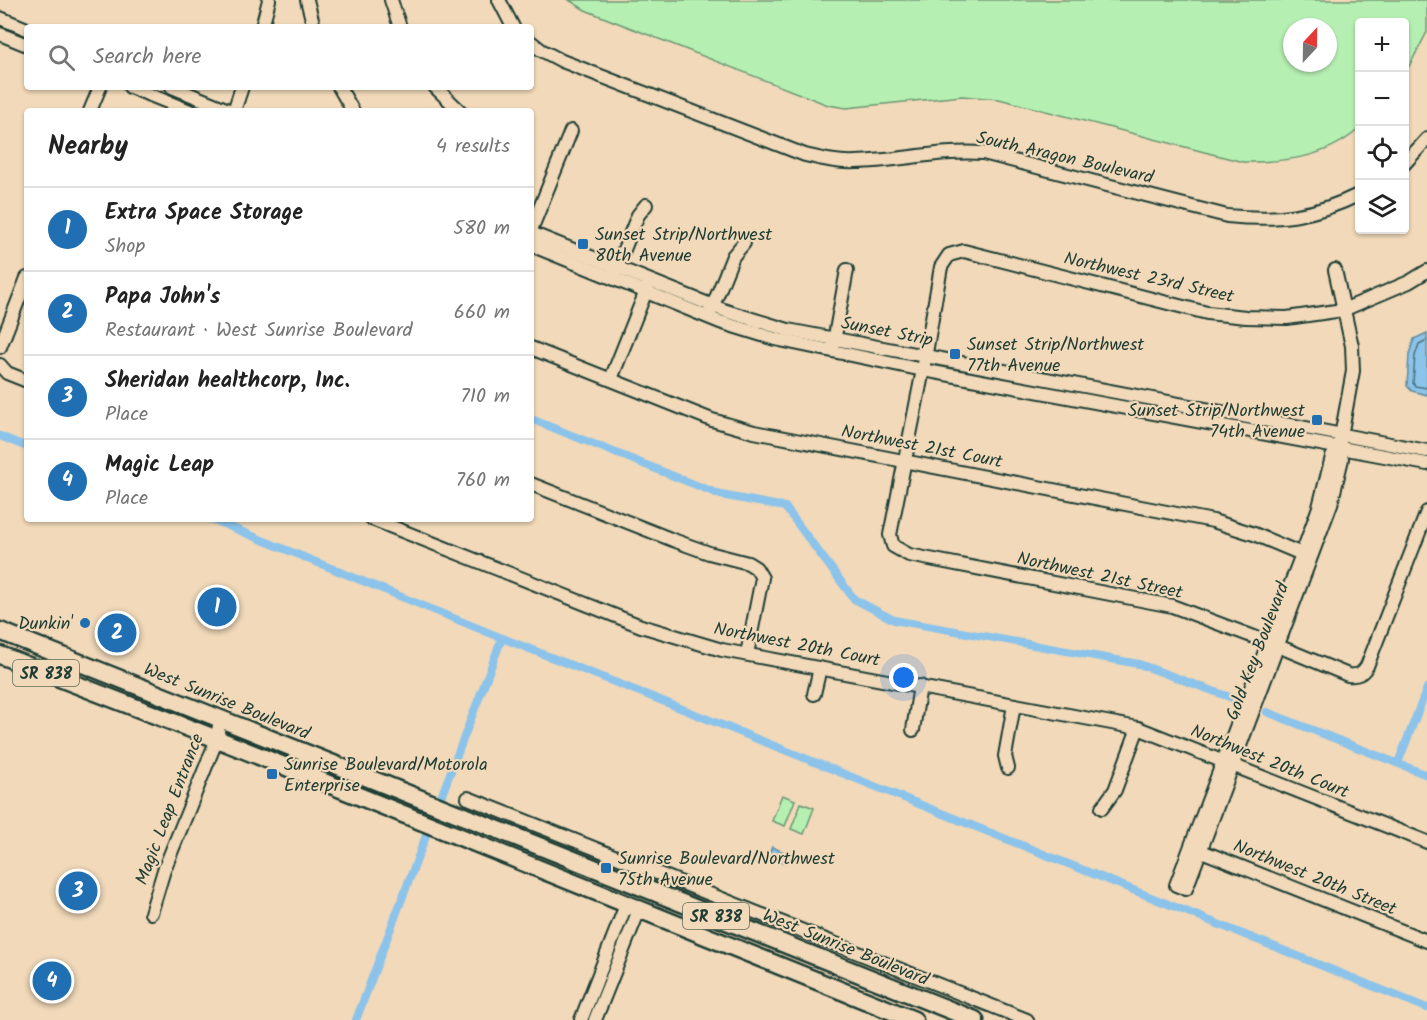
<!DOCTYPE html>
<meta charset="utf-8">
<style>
:root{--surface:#fff;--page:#f2f2f2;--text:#222;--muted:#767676;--line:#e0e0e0;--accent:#1f6fb2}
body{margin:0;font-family:Kalam,sans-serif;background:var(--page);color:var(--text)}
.controls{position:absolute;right:18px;top:18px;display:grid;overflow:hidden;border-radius:6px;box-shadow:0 2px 4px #0004}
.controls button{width:54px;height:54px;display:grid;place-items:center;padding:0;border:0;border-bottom:2px solid var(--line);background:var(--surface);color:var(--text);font:30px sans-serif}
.compass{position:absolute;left:1283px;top:18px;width:54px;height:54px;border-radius:50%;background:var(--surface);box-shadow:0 2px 4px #0004;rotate:22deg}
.you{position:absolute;left:904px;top:678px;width:21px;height:21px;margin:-15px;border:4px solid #fff;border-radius:50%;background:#1a73e8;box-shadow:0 0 0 9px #1a73e833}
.badge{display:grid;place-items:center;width:39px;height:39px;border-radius:50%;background:var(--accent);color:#fff;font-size:20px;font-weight:700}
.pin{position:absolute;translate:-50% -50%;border:3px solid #fff;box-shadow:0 2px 6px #0006}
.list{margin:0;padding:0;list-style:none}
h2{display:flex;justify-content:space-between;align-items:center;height:78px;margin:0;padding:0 24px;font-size:26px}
h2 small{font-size:20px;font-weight:400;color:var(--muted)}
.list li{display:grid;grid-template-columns:39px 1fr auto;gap:18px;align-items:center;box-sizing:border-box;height:84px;padding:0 24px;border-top:2px solid var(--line)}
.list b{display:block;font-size:22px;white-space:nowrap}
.list p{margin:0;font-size:20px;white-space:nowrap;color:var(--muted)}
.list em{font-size:20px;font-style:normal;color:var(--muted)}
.icon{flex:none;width:33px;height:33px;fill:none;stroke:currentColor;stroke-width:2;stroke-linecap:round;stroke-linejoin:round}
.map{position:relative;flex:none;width:1427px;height:1020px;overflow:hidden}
.search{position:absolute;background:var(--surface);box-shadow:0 2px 4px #0004;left:24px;top:24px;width:510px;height:66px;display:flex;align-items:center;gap:15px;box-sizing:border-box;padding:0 21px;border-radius:6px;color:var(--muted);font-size:22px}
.panel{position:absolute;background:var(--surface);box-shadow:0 2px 4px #0004;left:24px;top:108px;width:510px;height:414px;border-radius:6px}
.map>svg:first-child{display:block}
</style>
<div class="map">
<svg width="1427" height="1020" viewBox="0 0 1427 1020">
<rect width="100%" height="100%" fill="#f1d9b9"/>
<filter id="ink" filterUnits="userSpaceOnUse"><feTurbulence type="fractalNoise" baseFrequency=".0167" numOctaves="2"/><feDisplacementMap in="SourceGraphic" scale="12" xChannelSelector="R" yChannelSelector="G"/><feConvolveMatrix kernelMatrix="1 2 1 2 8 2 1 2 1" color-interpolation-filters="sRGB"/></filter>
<g filter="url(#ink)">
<g fill="#b6efb2" stroke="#6a9673" stroke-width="1.5" fill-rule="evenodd">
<path d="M569,0H1427V32L1405,74L1404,22H1360L1359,129C1325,158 1287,162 1243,162L999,99L962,96L846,108L828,105L585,10ZM1292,27H1328V63H1292Z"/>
<path d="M782,795L795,800L785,826L772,821Z"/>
<path d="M801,803L814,808L804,834L791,829Z"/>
</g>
<g fill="#8cc3ea" stroke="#608da1" stroke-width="1.5">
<path d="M1427,333V395L1412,391L1407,386L1409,354L1414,339Z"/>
<path d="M772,847L788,854L785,863L768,856Z"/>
</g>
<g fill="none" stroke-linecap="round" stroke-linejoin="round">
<path stroke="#4b737d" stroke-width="1.5" d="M1427,340L1419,344L1415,356L1413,383L1415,386L1427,388"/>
<g stroke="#8cc3ea" stroke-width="8">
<path d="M531,419L721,495L785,507L854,599L894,620L1139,664L1235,699"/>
<path d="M0,436L27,447"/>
<path d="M211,519L502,638L655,698L1427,1008"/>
<path d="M1267,712L1427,775"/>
<path d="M1398,763L1427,688"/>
<path d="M441,797L502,638"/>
<path d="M356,1020L427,833"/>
</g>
<defs>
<g id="minor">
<path d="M307,0L314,27"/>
<path d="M391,0L400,27"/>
<path d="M499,0L513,27"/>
<path d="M0,18L27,29"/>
<path d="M262,27L269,0"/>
<path d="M0,34L27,45"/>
<path d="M531,42L541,50L562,61L805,155C822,159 839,163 856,162C899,161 940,150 983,153L1227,216C1277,221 1314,217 1360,194"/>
<path d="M130,87L190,111"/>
<path d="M172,87L231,111"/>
<path d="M339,87L353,111"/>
<path d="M435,87L460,111"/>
<path d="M90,111L100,87"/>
<path d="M234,111L242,87"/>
<path d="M1404,164L1427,139"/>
<path d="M531,230L571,131"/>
<path d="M531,233L726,311L788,330L1427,451"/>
<path d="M531,245L720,322L775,339L923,370L1427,464"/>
<path d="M1335,270L1352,346L1353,371L1339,447L1332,457L1319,507L1302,554L1176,885L1186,889L1331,504L1342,459L1339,447"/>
<path d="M1427,271L1409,282L1343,310L1287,318L1246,317L1207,313L964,251L949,255L941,267L923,370L890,535L893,546L909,555L1172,606L1278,646L1348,675C1358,676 1362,674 1367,666L1427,512"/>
<path d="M614,274L638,215L646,205"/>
<path d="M710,313L733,256L744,243"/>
<path d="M0,347L27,278"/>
<path d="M833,347L847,270"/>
<path d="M531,348L712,420L754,432L1213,521L1254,534L1309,557"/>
<path d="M0,365L7,373L27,381"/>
<path d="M611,379L648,286"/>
<path d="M531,484L673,540L709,553L748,563L756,568L762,578L747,654"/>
<path d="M372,519L641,626L722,650L1138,728L1427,842"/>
<path d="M814,694L820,668"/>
<path d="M913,730L920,686"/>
<path d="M1008,768L1005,756L1014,705"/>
<path d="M468,798L1027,1020"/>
<path d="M1102,808L1115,790L1138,728"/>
<path d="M1194,848L1427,941"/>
<path d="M151,913L164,870L217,739L220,718"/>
<path d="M581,1020L626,905"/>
<path d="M595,1020L639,910"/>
</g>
<g id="highway">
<path d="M0,631L975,1020"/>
<path d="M0,655L217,739L914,1020"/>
</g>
</defs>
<use href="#minor" stroke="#1f3d34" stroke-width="16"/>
<use href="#highway" stroke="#1f3d34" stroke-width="21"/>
<use href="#minor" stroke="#f1d9b9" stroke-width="12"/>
<use href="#highway" stroke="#f1d9b9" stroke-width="16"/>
</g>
</g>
<g fill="#1f6fb2" stroke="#f1d9b9" stroke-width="2">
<rect x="577" y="238" width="12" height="12" rx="3"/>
<rect x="949" y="348" width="12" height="12" rx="3"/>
<rect x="1311" y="414" width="12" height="12" rx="3"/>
<circle cx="85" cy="623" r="6"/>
<rect x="266" y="768" width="12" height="12" rx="3"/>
<rect x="600" y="862" width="12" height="12" rx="3"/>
</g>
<g text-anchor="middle" stroke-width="4.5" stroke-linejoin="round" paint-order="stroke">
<g fill="#f1d9b9" stroke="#5e6c5c" stroke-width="1.5">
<rect x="13" y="660" width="66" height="26" rx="4.5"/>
<rect x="683" y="903" width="66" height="26" rx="4.5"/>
</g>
<g font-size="16" font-weight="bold" fill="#1f3d34">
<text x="46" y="679">SR 838</text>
<text x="716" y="922">SR 838</text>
</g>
<g font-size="18" fill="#1f3d34" stroke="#f1d9b9">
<text transform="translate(1065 157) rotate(13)" y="6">South Aragon Boulevard</text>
<text transform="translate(1149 277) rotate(13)" y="6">Northwest 23rd Street</text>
<text transform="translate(887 331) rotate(11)" y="6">Sunset Strip</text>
<text transform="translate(922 446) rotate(11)" y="6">Northwest 21st Court</text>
<text transform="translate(1100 575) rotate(12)" y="6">Northwest 21st Street</text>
<text transform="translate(797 644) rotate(11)" y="6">Northwest 20th Court</text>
<text transform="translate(1257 651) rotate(-69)" y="6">Gold Key Boulevard</text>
<text transform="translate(227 701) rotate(22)" y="6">West Sunrise Boulevard</text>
<text transform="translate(1270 761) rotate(22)" y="6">Northwest 20th Court</text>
<text transform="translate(169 809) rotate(-69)" y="6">Magic Leap Entrance</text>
<text transform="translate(1315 877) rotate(22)" y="6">Northwest 20th Street</text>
<text transform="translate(846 947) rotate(22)" y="6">West Sunrise Boulevard</text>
</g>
<g font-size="18" fill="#1f3d34" stroke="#f1d9b9" text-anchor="start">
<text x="595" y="240">Sunset Strip/Northwest<tspan x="595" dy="21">80th Avenue</tspan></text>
<text x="967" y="350">Sunset Strip/Northwest<tspan x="967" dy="21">77th Avenue</tspan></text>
<text x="1305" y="416" text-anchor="end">Sunset Strip/Northwest<tspan x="1305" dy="21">74th Avenue</tspan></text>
<text x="73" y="629" text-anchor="end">Dunkin'</text>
<text x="284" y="770">Sunrise Boulevard/Motorola<tspan x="284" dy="21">Enterprise</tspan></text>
<text x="618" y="864">Sunrise Boulevard/Northwest<tspan x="618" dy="21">75th Avenue</tspan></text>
</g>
</g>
</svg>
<div class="controls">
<button>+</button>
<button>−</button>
<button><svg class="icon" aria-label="locate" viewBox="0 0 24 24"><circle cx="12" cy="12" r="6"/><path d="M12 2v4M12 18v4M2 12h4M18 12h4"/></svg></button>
<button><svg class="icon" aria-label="layers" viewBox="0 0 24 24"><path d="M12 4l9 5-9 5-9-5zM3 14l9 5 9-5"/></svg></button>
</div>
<svg class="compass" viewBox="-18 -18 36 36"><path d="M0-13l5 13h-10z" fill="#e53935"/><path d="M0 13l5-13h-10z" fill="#767676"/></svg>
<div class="you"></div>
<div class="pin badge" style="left:217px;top:607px">1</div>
<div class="pin badge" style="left:117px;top:633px">2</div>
<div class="pin badge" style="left:78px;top:891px">3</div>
<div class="pin badge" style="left:52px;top:981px">4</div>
<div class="search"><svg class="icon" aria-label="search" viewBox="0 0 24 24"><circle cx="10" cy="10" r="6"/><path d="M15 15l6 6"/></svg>Search here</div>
<section class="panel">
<h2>Nearby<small>4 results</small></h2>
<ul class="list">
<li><span class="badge">1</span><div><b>Extra Space Storage</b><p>Shop</p></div><em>580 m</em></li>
<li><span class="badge">2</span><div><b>Papa John's</b><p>Restaurant · West Sunrise Boulevard</p></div><em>660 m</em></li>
<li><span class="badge">3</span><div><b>Sheridan healthcorp, Inc.</b><p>Place</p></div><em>710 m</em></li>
<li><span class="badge">4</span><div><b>Magic Leap</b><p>Place</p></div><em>760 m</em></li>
</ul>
</section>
</div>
